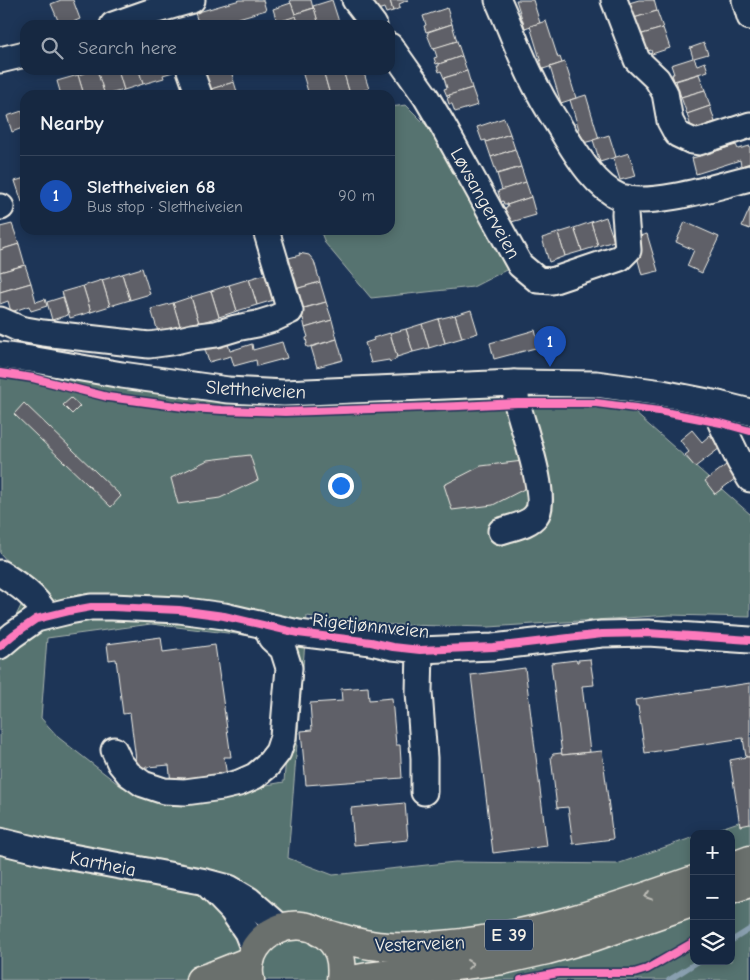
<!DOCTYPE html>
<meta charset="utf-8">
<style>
:root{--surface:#162841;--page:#23344c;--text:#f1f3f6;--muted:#9ea6b1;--line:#35445a;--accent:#8c9099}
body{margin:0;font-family:"Comic Neue",sans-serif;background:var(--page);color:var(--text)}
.controls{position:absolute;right:15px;bottom:15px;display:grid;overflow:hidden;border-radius:10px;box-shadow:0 2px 12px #0003}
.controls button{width:45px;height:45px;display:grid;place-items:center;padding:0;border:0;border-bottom:1px solid var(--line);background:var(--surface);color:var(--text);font:25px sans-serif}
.you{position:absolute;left:340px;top:485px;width:18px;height:18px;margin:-12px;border:4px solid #fff;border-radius:50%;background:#1a73e8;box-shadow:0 0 0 8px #1a73e833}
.badge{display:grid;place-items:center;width:32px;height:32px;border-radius:50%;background:var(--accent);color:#fff;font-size:16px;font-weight:700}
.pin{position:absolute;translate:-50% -41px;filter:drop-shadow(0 1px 2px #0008)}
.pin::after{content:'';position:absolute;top:26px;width:18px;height:15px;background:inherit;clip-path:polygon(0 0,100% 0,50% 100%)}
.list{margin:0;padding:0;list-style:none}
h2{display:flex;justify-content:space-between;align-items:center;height:65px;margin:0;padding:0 20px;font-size:21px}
h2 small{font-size:16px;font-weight:400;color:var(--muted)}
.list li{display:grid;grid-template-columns:32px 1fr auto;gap:15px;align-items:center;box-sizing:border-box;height:80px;padding:0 20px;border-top:1px solid var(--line)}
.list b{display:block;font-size:19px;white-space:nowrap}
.list p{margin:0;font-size:16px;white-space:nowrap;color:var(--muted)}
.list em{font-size:16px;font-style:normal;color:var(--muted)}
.icon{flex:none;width:28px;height:28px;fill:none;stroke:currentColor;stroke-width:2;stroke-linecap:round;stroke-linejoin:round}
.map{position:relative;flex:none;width:750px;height:980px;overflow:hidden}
.search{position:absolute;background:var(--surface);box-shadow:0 2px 12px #0003;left:20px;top:20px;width:375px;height:55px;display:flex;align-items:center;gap:12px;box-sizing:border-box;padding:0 18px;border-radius:15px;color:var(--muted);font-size:19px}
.panel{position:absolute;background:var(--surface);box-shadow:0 2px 12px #0003;left:20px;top:90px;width:375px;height:145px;border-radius:15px}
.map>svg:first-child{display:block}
</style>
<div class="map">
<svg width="750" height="980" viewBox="0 0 750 980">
<rect width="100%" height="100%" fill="#1d3557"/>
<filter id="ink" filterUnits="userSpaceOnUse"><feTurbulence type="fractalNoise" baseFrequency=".02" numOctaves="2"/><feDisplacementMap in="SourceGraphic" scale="10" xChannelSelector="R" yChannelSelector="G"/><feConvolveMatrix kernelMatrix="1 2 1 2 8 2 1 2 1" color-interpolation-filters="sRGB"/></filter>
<g filter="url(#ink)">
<g fill="#577370" stroke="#a6b2ac" fill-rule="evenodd">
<path d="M406,105L452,151L512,267L473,287L371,298L325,243L320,230H390V107Z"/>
<path d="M0,359L115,375L425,390L634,412L750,514V617L670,615L489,627L362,624L307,616L288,858L333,875L455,862L617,864L694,837V961H731V834H704L750,818V980H0V649L30,587L0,553ZM151,624L253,636L294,653L284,782L209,795L122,787L59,738L41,718L47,638Z"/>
</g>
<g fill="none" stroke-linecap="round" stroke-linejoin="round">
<g stroke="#899faf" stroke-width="5.5">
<path d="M731,941L750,929"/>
<path d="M669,980L699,961"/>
</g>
</g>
<g fill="#5e6068" stroke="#f4f1e8">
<path d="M61,0H73L80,19L66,25H60L51,4Z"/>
<path d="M240,0H263L266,10L214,25H199L195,13Z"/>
<path d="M293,0H311L313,8L295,14L290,1Z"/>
<path d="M332,0L340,25H319L313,6Z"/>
<path d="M366,0H390L393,11L386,13L384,8L374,11Z"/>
<path d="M390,0H408L399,4L400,8L393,11Z"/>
<path d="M516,0H533L540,23L525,28Z"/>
<path d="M639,0H654L657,11L634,18L626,6L630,5L629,3Z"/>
<path d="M291,3L296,17L277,22L273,9Z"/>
<path d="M314,8L319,25H299L295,14Z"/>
<path d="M447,8L452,24L426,32L424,26L426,25L423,16Z"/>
<path d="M657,11L663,28L639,35L634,18Z"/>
<path d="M296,16L299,25H277L276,23Z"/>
<path d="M546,21L558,58L560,57L562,63L543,69L530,26Z"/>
<path d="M452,24L457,41L433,49L427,34H428V32Z"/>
<path d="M663,28L670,48L652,54L651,50L644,52L639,35Z"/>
<path d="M457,41L462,56L439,64V63L436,64L434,58L437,57L434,48Z"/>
<path d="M704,43L708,54L694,58L697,65L705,62L708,71L674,81L672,74H674L671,65L693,58L690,48Z"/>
<path d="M462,56L467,71L444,78L441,71L439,72L437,66H439V64Z"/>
<path d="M565,62L576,98L561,103L550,67Z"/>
<path d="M95,70H97L105,95H84L78,75Z"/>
<path d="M97,70H118L124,90L105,95Z"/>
<path d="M118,70H139L143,84L124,90Z"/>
<path d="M139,70H172L173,72L163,75L164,78L143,84Z"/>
<path d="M205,70H231L234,82L208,90L203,71Z"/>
<path d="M304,70H323L330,95H309L302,71Z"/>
<path d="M323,70H343L350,94L349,95L348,93L339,95H330Z"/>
<path d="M343,70H363L369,89L350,94Z"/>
<path d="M467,71L472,88L447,96L444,89L447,88L444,78Z"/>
<path d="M699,74L705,90L681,97L676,81Z"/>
<path d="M78,75L84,95H61L57,81Z"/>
<path d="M234,82L238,95H210L208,90Z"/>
<path d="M182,88L184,95H167L166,92Z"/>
<path d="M472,88L478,105L455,112L452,104H449L447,98L450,97L449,95Z"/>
<path d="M705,90L710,106L687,114L681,97Z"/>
<path d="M586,95L599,139L583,143L570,100Z"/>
<path d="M710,106L715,122L692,130L687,114Z"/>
<path d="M22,111L25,120V127L12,132L7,116Z"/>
<path d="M504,118L510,134L486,142V140L482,141L477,127Z"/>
<path d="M510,134L515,149L491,157L486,142Z"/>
<path d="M609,135L616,157L600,162L593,140Z"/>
<path d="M736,145L738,149L750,146V163L741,166L740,160L696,174L692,158L700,156L699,154L706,152V154Z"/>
<path d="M515,149L521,167L497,174L491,157Z"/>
<path d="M629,153L636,176L620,180L613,158Z"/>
<path d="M521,167L526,182L502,190L497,174Z"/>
<path d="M25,178V201L22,202L15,181Z"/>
<path d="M526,182L531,197L507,205V204H504L503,201L501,202L498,191Z"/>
<path d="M531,197L536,215L508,223L504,209L508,207L507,205Z"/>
<path d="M750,208V229L742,226Z"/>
<path d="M606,217L614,241L598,246L591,222Z"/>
<path d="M591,222L598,246L582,251L574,228Z"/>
<path d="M685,222L719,237L702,273L687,266L694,250L676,242Z"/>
<path d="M12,224L19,244L0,250V227Z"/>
<path d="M574,228L582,251L565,256L558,233Z"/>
<path d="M558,233L565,256L549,262L542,238Z"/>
<path d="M647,234L658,271L642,275L632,238Z"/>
<path d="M19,244L25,265L0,272V250Z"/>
<path d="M299,253L309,255L314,261L320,282L292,290L285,259L300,255Z"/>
<path d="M25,265L31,283L0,292V281L1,280L0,272Z"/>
<path d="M142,268L150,294L130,300L122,274Z"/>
<path d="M269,273L277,299L257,305L249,279Z"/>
<path d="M122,274L130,300L110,306L102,280Z"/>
<path d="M249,279L257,305L237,311L229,285Z"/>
<path d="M102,280L110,306L91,312L83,286Z"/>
<path d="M320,282L326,302L300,309L292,290Z"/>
<path d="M31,283L36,302L45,299L47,306L31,311L29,306L11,312L8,301L0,304V292Z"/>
<path d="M229,285L237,311L219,317L211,291Z"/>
<path d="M83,286L91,312L70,318L62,292Z"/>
<path d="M211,291L219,317L199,323L191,297Z"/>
<path d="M63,297L68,315L52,320L47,302Z"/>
<path d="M191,297L199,323L181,329L173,303Z"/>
<path d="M326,302L332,320L305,328L303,318L299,319L298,310Z"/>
<path d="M173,303L181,329L159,335L151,309Z"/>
<path d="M471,310L478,333L462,338L455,315Z"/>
<path d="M455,315L462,338L445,343L438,319Z"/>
<path d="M438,319L445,343L429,348L422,324Z"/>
<path d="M332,320L337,339L309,347H307L306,344H307L306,338L308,337L305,328Z"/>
<path d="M422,324L429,348L413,352L406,329Z"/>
<path d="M406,329L413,352L397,357L390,333Z"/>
<path d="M535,330L539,347L494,359L490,343Z"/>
<path d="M390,333L397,357H396V359L390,362L389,360L371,363L365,343L374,340L373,338Z"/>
<path d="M337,339L343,360L317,367L311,347Z"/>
<path d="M227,340L230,351L252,344L253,350L282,342L287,358L257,366L256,360L234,366L231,356L209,362L204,347Z"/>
<path d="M71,398L80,406L72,414L63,405Z"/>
<path d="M24,403L121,496L111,507L14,414Z"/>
<path d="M692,430L702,442L710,435L720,448L695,467L685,455L689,452L680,440Z"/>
<path d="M250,455L258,480L220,498L178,504L171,478L208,460Z"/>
<path d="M523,461L530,486L493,505L452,510L444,485L481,466Z"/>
<path d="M730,462L740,475L715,494L705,481Z"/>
<path d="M161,637L163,652L215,645L231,757H224L227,776L171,783L169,765L137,768L130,713L123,714L116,659L109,660L107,644Z"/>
<path d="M590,659L594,685L582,686L590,752L562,755L551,663L576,660L577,662H578V660Z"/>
<path d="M525,668L547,846L493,853L471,675Z"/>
<path d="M750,683V757H746L743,738L645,753L638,706H636L635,700Z"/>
<path d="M368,687L369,700L392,698L396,745H400L402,778L306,785L301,731L312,730L310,703L342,701L341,689Z"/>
<path d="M602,751L613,839L573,844L568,807L557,808L551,757L553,754L561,753L562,755Z"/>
<path d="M746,757H750V824L740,826L730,760Z"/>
<path d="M405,803L408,840L354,845L351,808Z"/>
</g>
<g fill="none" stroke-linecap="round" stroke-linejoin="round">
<defs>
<g id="minor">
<path d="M355,0L374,25"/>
<path d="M498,0C512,31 523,64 540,94C547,108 557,122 565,136C578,157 596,187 620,197C649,208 719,186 750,178"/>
<path d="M614,0L637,60L657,79L665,93L670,121L677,134L692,141L699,142L750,125"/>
<path d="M745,0L750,17"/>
<path d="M113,25L150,12L192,0"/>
<path d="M390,46L426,97L442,124L520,265L538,280L552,281L620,258L628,250L625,214L626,198"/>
<path d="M0,60L25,54"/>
<path d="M190,70L199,95"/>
<path d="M0,207H1"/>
<path d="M0,320L20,329L43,333L149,345L171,342L192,337L216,334L236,328L257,324L273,319L290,311L266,230"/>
<path d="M0,355L30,359L122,375L228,390L284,393L514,383L596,384L662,393L718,404L750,412"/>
<path d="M718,404L721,423L740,462L750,479"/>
<path d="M501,531C512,527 529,525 536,515C549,499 522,424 517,403C516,396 515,390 514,383"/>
<path d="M0,573C19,585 35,595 46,615"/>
<path d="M0,646L13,635L36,619L69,611L91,607H112L179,610L224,616L298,633L371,642L393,647L420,650L493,647L602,634L648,633L750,640"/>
<path d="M420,650L419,692L424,758V792"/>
<path d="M114,750L120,763L129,774L143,784L164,791L185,792L222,787L239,783L255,776L267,766L278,752L283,737L289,668L283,649L271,638L266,626"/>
<path d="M0,841L45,852L206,882L229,888L249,900L280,927"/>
<path d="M209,886L232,910L247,932L254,950"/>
</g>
<g id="highway">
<path d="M731,867L750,860"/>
<path d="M731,889L750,883"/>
<path d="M319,932C336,936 354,943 371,945C395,949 419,947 443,945C530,937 612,909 694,880"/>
<path d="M200,980L212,976L250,961"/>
<path d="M250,980C247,969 250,956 256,947C277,917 323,918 339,953C342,962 342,971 341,980"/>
<path d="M352,980L368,977L503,960L547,950L593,937L694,902"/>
</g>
</defs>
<use href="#minor" stroke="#f4f1e8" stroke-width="29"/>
<use href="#highway" stroke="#f4f1e8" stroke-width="31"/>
<use href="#minor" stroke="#1d3557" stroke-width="25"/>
<use href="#highway" stroke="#6b706d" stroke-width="28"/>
<defs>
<g id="cycleway">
<path d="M0,373L33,378L108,397L191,408L222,410L285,412L459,406L517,403H596L659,411L721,423L750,431"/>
<path d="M0,646L13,635L36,619L69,611L91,607H112L179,610L224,616L298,633L371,642L393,647L420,650L493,647L602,634L648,633L750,640"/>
<path d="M521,980L558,973H634L647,969L694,942"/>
</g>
</defs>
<use href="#cycleway" stroke="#1d3557" stroke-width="11"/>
<use href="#cycleway" stroke="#fd7abc" stroke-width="8"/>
</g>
<defs><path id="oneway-chevron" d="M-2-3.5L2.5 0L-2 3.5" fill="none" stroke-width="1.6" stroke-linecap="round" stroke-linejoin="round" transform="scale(1.25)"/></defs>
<g stroke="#bdbdb7">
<use href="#oneway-chevron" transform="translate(648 896) rotate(161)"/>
<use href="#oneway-chevron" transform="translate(470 964) rotate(-7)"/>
</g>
</g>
<g text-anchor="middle" stroke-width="4" stroke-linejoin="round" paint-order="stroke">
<rect fill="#1d3557" stroke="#b4b9bc" stroke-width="1" x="485" y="919.5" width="48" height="31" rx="4"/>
<g font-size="18" font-weight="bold" fill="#f4f1e8">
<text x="509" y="941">E 39</text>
</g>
<g font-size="19" fill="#f4f1e8" stroke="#1d3557">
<text transform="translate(486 203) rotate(61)" y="7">Løvsangerveien</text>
<text transform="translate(256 389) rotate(3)" y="7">Slettheiveien</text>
<text transform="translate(371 625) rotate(6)" y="7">Rigetjønnveien</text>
<text transform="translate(103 863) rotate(11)" y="7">Kartheia</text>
<text transform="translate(420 943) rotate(-2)" y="7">Vesterveien</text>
</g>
</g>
</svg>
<div class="controls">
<button>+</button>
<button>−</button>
<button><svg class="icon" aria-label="layers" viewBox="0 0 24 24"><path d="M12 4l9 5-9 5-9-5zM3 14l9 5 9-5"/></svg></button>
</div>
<div class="you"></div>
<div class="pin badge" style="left:550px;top:367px;background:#1a4fb4">1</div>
<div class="search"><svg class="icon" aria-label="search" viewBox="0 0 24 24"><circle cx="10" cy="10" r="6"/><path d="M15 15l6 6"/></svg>Search here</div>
<section class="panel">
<h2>Nearby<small></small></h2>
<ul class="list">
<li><span class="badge" style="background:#1a4fb4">1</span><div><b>Slettheiveien 68</b><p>Bus stop · Slettheiveien</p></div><em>90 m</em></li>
</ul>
</section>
</div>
